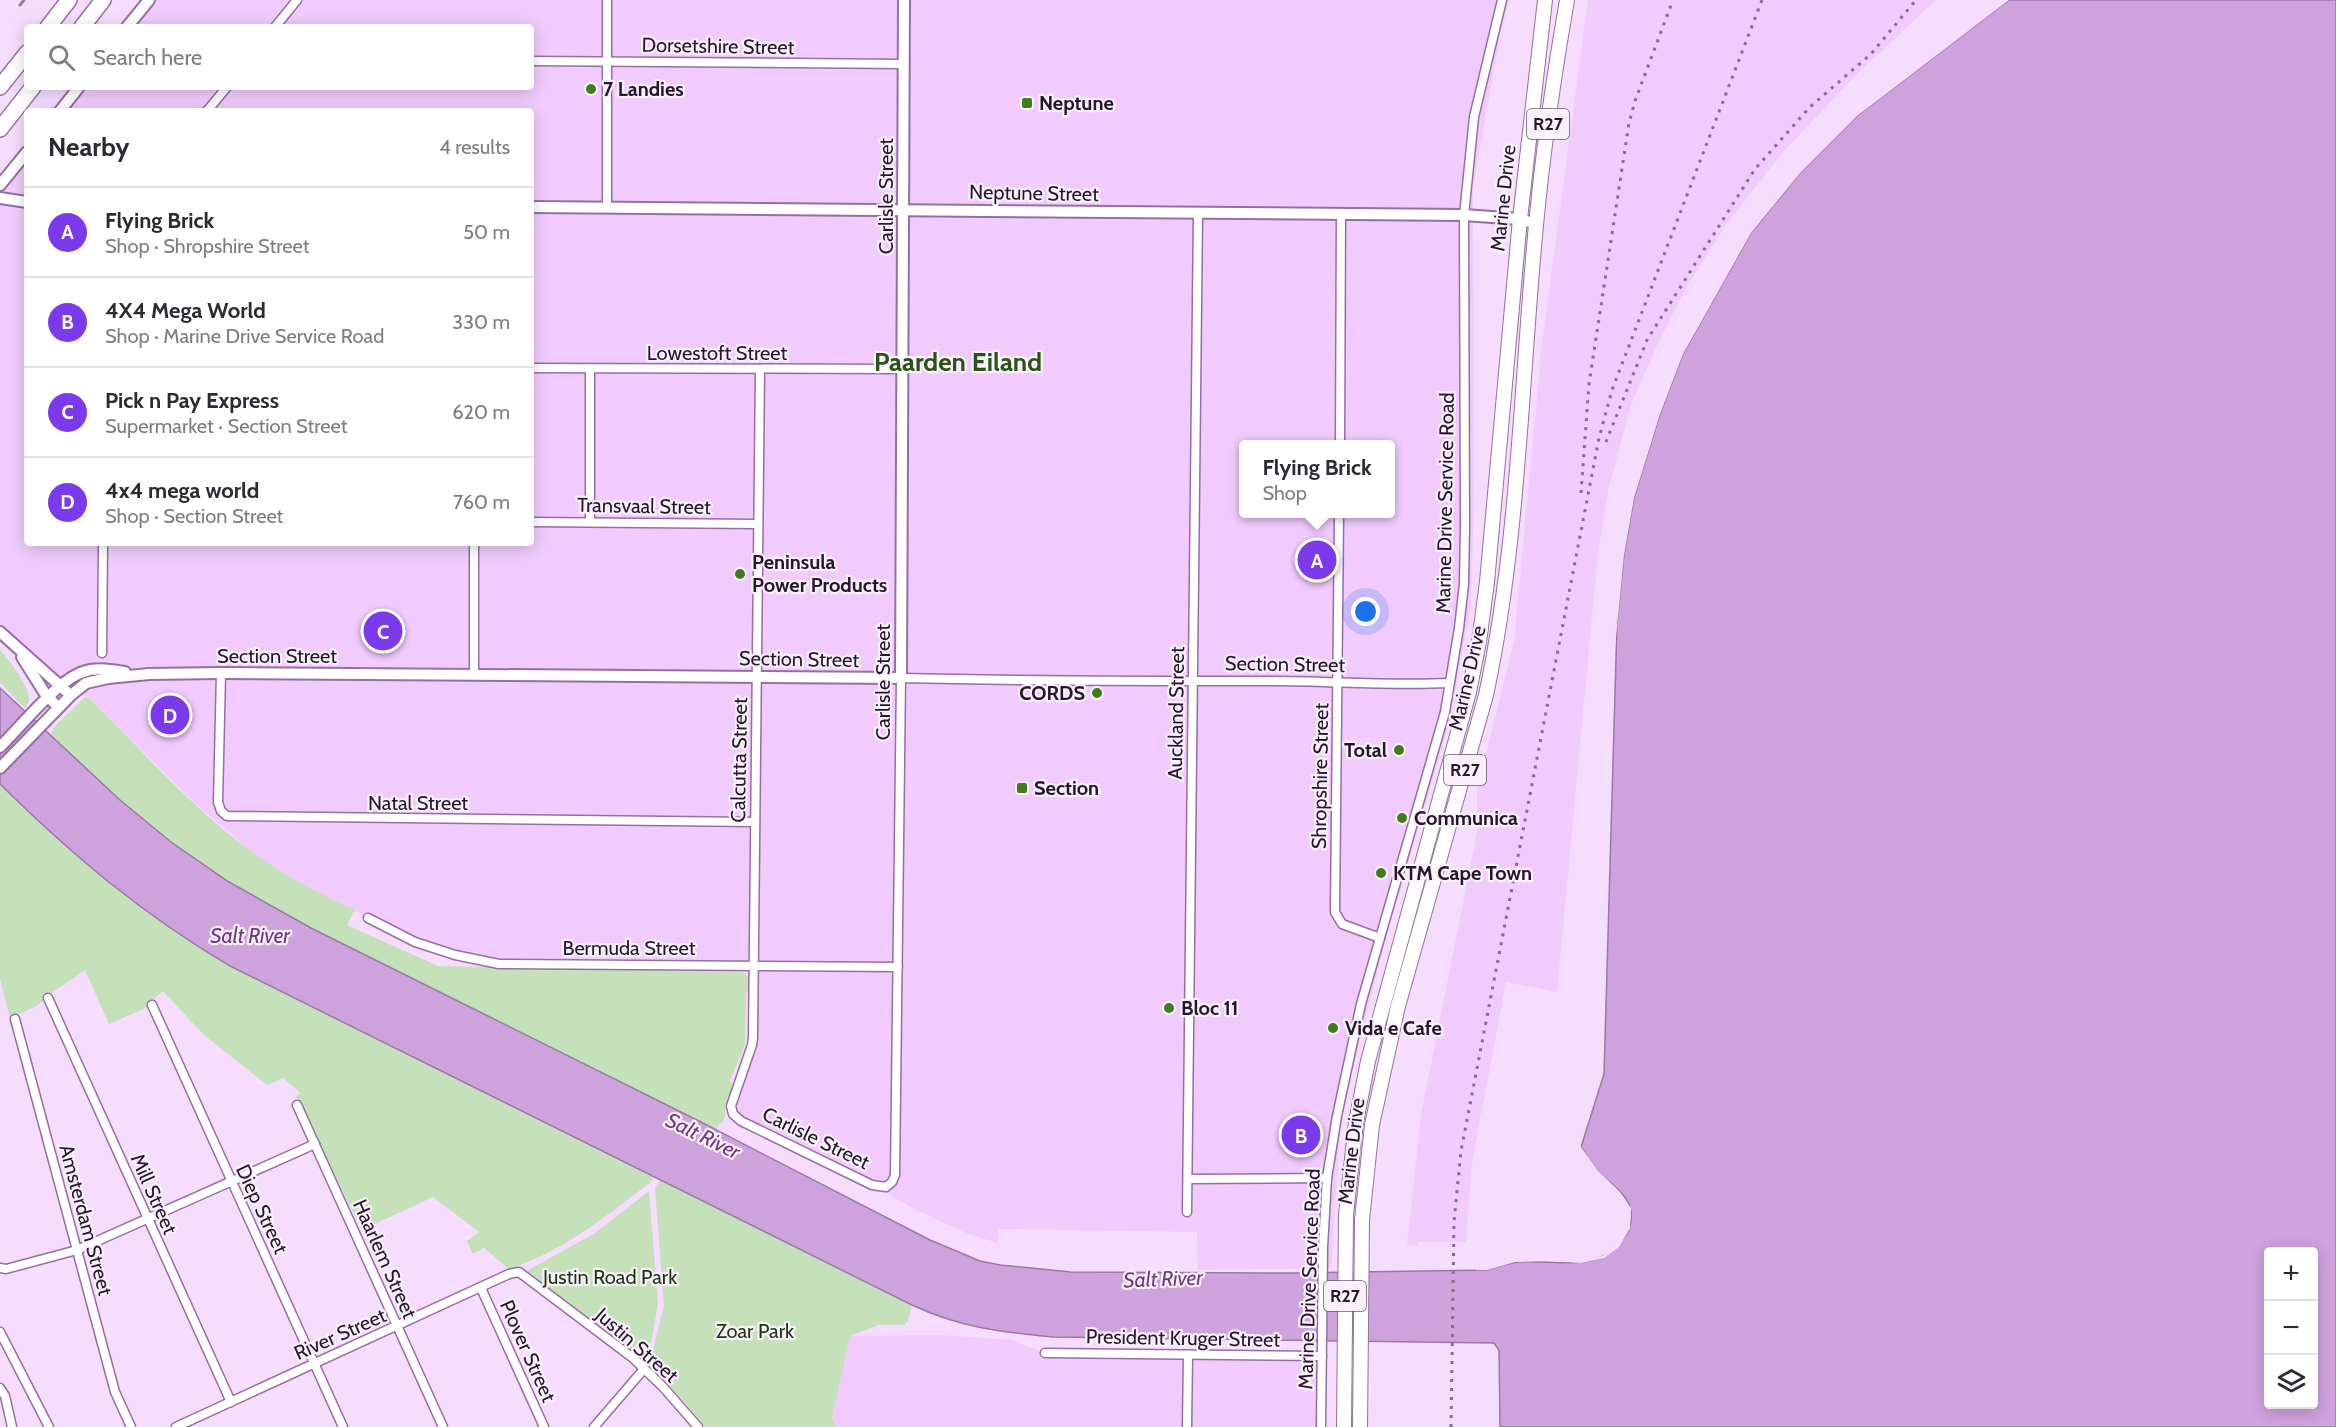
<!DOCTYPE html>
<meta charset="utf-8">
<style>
:root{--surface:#fff;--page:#f2f2f3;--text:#2b2b33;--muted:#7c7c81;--line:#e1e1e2;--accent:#7c3aed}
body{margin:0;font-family:Cabin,sans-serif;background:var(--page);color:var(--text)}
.controls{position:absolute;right:18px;bottom:18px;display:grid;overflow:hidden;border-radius:6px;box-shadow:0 3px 15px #0003}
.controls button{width:54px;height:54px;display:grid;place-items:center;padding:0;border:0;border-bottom:2px solid var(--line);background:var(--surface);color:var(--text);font:30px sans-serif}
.you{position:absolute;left:1366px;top:612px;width:21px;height:21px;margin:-15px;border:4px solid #fff;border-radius:50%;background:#1a73e8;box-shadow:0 0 0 9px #1a73e833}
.badge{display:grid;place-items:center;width:39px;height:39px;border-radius:50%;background:var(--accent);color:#fff;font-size:20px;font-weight:700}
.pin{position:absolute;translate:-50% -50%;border:3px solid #fff;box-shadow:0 2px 6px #0006}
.popup{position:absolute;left:1239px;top:440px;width:156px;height:78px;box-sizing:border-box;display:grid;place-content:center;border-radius:6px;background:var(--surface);filter:drop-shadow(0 2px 4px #0005);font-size:20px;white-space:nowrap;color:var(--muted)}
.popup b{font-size:22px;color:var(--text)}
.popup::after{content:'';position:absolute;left:50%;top:100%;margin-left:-12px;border:12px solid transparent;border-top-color:var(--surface)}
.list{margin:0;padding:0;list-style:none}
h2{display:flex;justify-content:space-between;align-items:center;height:78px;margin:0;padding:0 24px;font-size:26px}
h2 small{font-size:20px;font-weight:400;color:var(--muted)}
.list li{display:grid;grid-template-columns:39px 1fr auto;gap:18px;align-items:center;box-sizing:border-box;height:90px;padding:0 24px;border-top:2px solid var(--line)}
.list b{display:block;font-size:22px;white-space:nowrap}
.list p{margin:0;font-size:20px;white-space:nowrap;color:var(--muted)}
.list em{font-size:20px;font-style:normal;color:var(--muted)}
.icon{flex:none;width:33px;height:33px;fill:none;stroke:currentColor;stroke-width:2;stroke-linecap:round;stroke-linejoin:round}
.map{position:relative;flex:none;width:2336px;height:1427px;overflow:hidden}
.search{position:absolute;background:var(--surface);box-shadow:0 3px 15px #0003;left:24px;top:24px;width:510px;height:66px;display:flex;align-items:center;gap:15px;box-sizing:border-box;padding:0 21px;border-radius:6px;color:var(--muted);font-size:22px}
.panel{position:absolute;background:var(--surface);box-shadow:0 3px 15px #0003;left:24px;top:108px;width:510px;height:438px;border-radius:6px}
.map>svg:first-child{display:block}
</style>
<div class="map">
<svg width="2336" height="1427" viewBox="0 0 2336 1427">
<rect width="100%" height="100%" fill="#f6dcff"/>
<g fill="#f1cbfe" fill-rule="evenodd">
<path d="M144,0H1509L1500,37L1473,187L1474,498L1471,603L1450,719L1386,938L1341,1115L1331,1268L1198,1270L1197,1232L998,1229V1243L968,1234L916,1210L872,1185L741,1120L733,1111L753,1045L754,964L499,963L416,941L305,886L255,855L194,802L88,697L53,686L0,632V186L27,151V543H531V111H58L76,87H531V27H123ZM1244,444H1390V514H1244Z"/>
<path d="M1588,0H1936L1860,71L1785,150L1729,220L1688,285L1656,348L1631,404L1608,491L1598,552L1557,992L1506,982L1472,1163L1466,1242H1418L1417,1246L1407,1245L1421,1115L1477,832V790L1514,641L1542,344Z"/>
<path d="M941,1335L1012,1340L1045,1353L1322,1356L1321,1427H836L832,1418L850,1336Z"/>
</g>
<g fill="#c4e1b9">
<path d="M0,650C8,658 31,689 29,699C29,702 26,706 25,708L0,683Z"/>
<path d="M88,697C142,750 193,810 255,854C286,877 321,894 355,910L347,925L438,966L743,972L748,977L750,989L746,993L745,1045L730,1081L733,1086L725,1105V1118L715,1129L311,928C263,902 214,875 170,841C128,809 89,772 51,734L54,727L84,698Z"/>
<path d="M0,784C73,856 142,914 230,966L654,1177L652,1181C608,1215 562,1252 509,1269L484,1248L473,1254L467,1241L479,1232L433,1197L362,1230L296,1096L301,1093L283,1078L267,1085L204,1035L163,991L154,999L155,1004L109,1024L85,970L53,992L37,1006L10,1018L0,979Z"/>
<path d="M660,1180L912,1305L908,1321L904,1325H879L850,1336L832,1418L836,1427H705L682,1399L649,1365L664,1306L655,1188Z"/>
<path d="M649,1191L658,1303L652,1338L644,1361L527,1271L595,1233Z"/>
</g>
<path fill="#cea2dd" stroke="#9c78a8" stroke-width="1.5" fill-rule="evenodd" d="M2009,0H2336V1427H1500L1499,1350L1494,1343L1053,1337C1001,1332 961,1328 912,1305L230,966C142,914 73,856 0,784V688L120,800L171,842L229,882L311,928L697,1120L930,1240L980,1261L1000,1265L1071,1272L1291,1273L1487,1270C1497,1267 1508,1263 1519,1262C1561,1259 1600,1276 1627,1233C1631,1227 1633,1214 1630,1207C1625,1193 1610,1183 1599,1173C1592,1165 1587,1155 1581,1147L1604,1074L1617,624L1624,555L1634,498L1660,414L1683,354L1751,233L1801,172L1857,116ZM2268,1252H2314V1404H2268Z"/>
<g fill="#f6dcff">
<path d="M2004,0H2009L1857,116L1801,172L1751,233L1683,354L1660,414L1634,498L1624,555L1613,668L1621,555L1631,497L1657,413L1680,353L1748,231L1799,170L1854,114Z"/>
<path d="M1579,1141L1581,1147L1598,1171L1619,1191L1631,1208L1630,1228L1619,1247L1604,1258L1581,1263L1547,1261L1515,1262L1487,1270H1476V1267H1487L1515,1259L1547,1258L1581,1260L1602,1256L1617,1244L1627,1227L1628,1209L1617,1193L1595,1173L1578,1148Z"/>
</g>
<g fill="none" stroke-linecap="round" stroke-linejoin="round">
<path stroke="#9c78a8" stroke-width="3" d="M20,5L24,0"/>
<defs>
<g id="minor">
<path d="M275,27L297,0"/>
<path d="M531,61L904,64"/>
<path d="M207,111L227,87"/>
<path d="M607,208V0"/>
<path d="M531,368L903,369"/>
<path d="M760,369L753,1037L752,1045L731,1106L733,1114L741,1121L872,1185L886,1187L892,1182L895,1175L901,678C1024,681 1148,681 1271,681C1331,681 1390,686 1449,683"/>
<path d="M1340,444L1341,214"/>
<path d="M1339,514L1335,912L1342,924L1380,938"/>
<path d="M531,522L757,524"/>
<path d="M590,522V369"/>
<path d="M102,653L103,543"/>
<path d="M221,673L218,802L221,811L227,816L755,822"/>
<path d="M474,675V543"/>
<path d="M368,918L415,942L455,955L499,964L898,967"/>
<path d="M48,998L231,1402"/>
<path d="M152,1005L343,1427"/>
<path d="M15,1019L115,1392L131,1427"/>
<path d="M297,1105L443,1427"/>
<path d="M1188,1179L1327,1178"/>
<path d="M1187,1212L1198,214"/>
<path d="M0,1268L6,1269L77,1250L315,1144"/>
<path d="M481,1288L544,1427"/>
<path d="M0,1332L49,1427"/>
<path d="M1045,1353L1322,1356"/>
<path d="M0,1388L5,1396L12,1427"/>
<path d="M176,1427L509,1274L519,1272L633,1358L663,1387L698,1427"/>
<path d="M594,1427L644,1369"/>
<path d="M1187,1427L1188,1355"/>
<path d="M1321,1427L1323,1247L1327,1178L1337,1116L1361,1004L1445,712L1459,628L1464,584L1465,526L1464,215L1474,117L1502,0"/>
</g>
<g id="tertiary">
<path d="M127,27L149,0"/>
<path d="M60,111L79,87"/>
<path d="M0,185L27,152"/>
<path d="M0,198L27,202"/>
<path d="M531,207L1464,215L1520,219L1536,224"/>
<path d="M0,632L66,691"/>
<path d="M22,657L44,692L54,703"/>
<path d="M0,747C20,727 58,680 83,672C96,667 111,670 125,672"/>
<path d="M0,768L71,695L86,683L108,678L149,674L221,673L901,678L904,0"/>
</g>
<g id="primary">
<path d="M1344,1427L1346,1215L1356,1122L1368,1061L1469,692L1479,642L1487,582L1520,219L1545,0"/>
<path d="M1360,1427L1362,1220L1372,1125L1398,1006L1486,695C1519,541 1521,382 1536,225C1543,150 1554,75 1567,0"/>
</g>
<g id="motorway">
<path d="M48,27L69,0"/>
<path d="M82,27L103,0"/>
<path d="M0,87L27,53"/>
<path d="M0,129L33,87"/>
</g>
</defs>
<use href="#minor" stroke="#966ea3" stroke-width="11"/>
<use href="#tertiary" stroke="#966ea3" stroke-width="14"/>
<use href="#primary" stroke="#966ea3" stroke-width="16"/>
<use href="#motorway" stroke="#966ea3" stroke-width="18"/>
<use href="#minor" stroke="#fff" stroke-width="8"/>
<use href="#tertiary" stroke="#fff" stroke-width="10"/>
<use href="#primary" stroke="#fff" stroke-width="14"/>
<use href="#motorway" stroke="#fff" stroke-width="15"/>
<g stroke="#846f8b" stroke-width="3" stroke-dasharray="3 6" stroke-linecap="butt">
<path d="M1606,442L1647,340L1755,169L1810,107L1871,54L1916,0"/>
<path d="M1581,493L1589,384L1629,123L1635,101L1673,0"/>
<path d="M1451,1427L1454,1222L1461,1151L1599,438L1612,390L1762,0"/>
</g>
</g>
<g fill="#3d7d1c" stroke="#f9f0fc" stroke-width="2">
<circle cx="591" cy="89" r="6"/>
<rect x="1021" y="97" width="12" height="12" rx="3"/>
<circle cx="740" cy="574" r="6"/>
<circle cx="1097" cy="693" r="6"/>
<circle cx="1399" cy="750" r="6"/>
<rect x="1016" y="782" width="12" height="12" rx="3"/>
<circle cx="1402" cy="818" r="6"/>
<circle cx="1381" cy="873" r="6"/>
<circle cx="1169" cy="1008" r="6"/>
<circle cx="1333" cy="1028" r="6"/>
</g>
<g text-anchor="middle" stroke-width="4.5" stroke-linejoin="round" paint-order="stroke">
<g fill="#f9f0fc" stroke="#66586b" stroke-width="1.5">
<rect x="1527" y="109" width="42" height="30" rx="4.5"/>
<rect x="1444" y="755" width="42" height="30" rx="4.5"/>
<rect x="1324" y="1281" width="42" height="30" rx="4.5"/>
</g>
<g font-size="18" font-weight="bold" fill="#27172d">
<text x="1548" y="130">R27</text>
<text x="1465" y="776">R27</text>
<text x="1345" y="1302">R27</text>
</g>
<g font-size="20" fill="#27172d" stroke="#f9f0fc">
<text transform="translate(718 46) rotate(1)" y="7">Dorsetshire Street</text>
<text transform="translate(1034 193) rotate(1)" y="7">Neptune Street</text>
<text transform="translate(886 196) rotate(-90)" y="7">Carlisle Street</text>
<text transform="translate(1503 198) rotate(-84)" y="7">Marine Drive</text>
<text x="717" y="360">Lowestoft Street</text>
<text transform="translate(1445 503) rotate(-89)" y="7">Marine Drive Service Road</text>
<text transform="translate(644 506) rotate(1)" y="7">Transvaal Street</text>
<text x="277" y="663">Section Street</text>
<text transform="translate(799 659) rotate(1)" y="7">Section Street</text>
<text transform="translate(1285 664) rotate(1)" y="7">Section Street</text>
<text transform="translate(1467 678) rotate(-77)" y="7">Marine Drive</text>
<text transform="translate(883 682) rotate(-90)" y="7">Carlisle Street</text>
<text transform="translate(1176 713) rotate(-89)" y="7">Auckland Street</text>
<text transform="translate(739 760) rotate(-89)" y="7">Calcutta Street</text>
<text transform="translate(1320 776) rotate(-89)" y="7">Shropshire Street</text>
<text x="418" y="810">Natal Street</text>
<text x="629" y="955">Bermuda Street</text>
<text transform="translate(816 1138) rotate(26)" y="7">Carlisle Street</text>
<text transform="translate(1351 1151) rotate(-83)" y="7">Marine Drive</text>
<text transform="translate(154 1194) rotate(66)" y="7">Mill Street</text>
<text transform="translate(262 1209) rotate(65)" y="7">Diep Street</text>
<text transform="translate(86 1220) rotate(75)" y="7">Amsterdam Street</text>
<text transform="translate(385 1259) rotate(66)" y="7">Haarlem Street</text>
<text transform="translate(1309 1279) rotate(-88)" y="7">Marine Drive Service Road</text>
<text transform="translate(340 1334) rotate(-24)" y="7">River Street</text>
<text transform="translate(1183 1338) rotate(1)" y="7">President Kruger Street</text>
<text transform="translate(637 1345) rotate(41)" y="7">Justin Street</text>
<text transform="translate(528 1351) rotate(66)" y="7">Plover Street</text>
</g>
<g font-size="20" font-weight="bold" fill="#27172d" stroke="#f9f0fc" text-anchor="start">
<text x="603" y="96">7 Landies</text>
<text x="1039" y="110">Neptune</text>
<text x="752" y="569">Peninsula<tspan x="752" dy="23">Power Products</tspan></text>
<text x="1085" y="700" text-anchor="end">CORDS</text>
<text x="1387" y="757" text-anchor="end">Total</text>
<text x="1034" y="795">Section</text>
<text x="1414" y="825">Communica</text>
<text x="1393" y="880">KTM Cape Town</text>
<text x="1181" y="1015">Bloc 11</text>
<text x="1345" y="1035">Vida e Cafe</text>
</g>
<g font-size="20" fill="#1b370e" stroke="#f9f0fc">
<text x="610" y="1284">Justin Road Park</text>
<text x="755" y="1338">Zoar Park</text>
</g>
<g font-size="21" font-style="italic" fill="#6e387f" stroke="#f9f0fc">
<text x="250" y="943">Salt River</text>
<text transform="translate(703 1136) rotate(26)" y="7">Salt River</text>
<text transform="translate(1163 1279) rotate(-2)" y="7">Salt River</text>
</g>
<g font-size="26" font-weight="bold" fill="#2a5317" stroke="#f9f0fc">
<text x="958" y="371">Paarden Eiland</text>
</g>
</g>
</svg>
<div class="controls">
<button>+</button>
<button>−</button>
<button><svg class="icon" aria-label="layers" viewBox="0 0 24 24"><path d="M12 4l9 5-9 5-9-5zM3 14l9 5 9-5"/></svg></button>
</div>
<div class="you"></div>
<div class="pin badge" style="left:1317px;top:560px">A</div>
<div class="popup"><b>Flying Brick</b>Shop</div>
<div class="pin badge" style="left:1301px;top:1135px">B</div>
<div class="pin badge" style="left:383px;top:631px">C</div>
<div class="pin badge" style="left:170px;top:715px">D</div>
<div class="search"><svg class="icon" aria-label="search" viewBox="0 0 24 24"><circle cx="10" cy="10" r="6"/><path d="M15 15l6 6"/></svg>Search here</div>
<section class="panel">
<h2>Nearby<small>4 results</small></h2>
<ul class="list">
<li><span class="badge">A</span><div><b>Flying Brick</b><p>Shop · Shropshire Street</p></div><em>50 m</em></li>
<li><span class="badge">B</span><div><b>4X4 Mega World</b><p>Shop · Marine Drive Service Road</p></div><em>330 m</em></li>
<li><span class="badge">C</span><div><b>Pick n Pay Express</b><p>Supermarket · Section Street</p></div><em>620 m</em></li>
<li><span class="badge">D</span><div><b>4x4 mega world</b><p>Shop · Section Street</p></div><em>760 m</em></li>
</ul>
</section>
</div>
